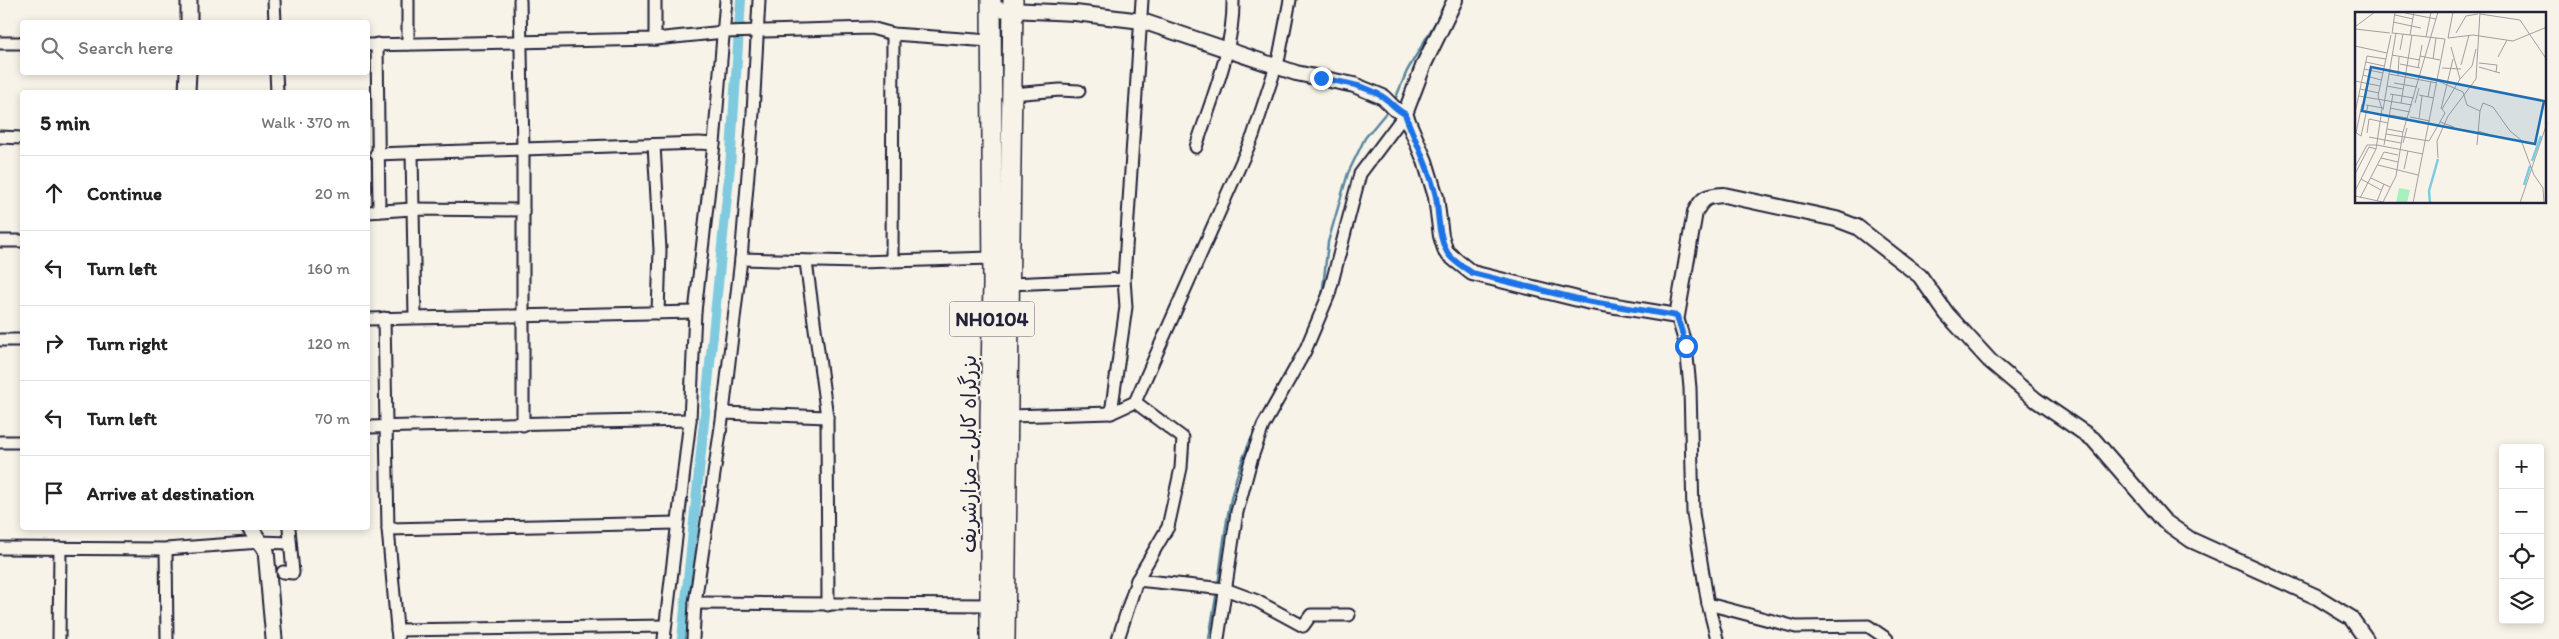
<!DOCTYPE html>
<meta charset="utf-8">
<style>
:root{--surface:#fff;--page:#f6f6f6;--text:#222;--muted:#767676;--line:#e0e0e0}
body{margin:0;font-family:Itim,"Playpen Sans Arabic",sans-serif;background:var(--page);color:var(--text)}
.controls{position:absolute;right:15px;bottom:15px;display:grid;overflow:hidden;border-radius:5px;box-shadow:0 2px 8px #0003}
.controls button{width:45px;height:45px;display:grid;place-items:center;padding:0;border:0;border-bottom:1px solid var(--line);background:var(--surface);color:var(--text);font:25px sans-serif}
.stop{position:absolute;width:15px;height:15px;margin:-11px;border:4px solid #1a73e8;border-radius:50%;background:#fff}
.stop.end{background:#1a73e8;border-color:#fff;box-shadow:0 1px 5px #0008}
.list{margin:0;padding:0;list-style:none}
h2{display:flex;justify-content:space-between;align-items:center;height:65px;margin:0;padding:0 20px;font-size:21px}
h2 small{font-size:16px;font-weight:400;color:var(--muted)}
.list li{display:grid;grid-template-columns:32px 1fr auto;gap:15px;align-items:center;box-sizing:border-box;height:75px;padding:0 20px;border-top:1px solid var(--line)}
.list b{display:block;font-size:19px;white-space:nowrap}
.list em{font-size:16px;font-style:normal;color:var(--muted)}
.icon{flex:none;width:28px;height:28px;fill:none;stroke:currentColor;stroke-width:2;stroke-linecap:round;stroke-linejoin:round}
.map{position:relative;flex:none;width:2559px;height:639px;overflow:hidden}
.search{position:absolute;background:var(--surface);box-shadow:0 2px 8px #0003;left:20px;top:20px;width:350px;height:55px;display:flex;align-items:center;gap:12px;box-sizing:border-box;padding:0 18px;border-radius:5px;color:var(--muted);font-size:19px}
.panel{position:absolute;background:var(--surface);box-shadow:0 2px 8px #0003;left:20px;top:90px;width:350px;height:440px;border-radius:5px}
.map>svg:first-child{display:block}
</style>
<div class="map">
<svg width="2559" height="639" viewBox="0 0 2559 639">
<rect width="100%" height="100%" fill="#f7f3e8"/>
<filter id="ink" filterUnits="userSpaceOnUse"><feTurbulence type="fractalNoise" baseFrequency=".02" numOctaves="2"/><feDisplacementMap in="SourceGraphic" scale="10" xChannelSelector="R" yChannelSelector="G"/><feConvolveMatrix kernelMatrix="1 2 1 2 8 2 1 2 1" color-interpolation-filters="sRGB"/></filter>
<g filter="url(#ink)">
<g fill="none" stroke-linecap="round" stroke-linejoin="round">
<g stroke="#5a879d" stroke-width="2.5">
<path d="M1394,102L1407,71L1444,8"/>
<path d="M1309,328L1322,297L1328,242L1348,173L1365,138L1389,109"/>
<path d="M1261,418L1289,368"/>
<path d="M1218,586C1226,524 1229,479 1259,423"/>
<path d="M1209,639L1217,591"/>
</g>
<path stroke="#7fcade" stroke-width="10" d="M682,639L730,167L741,0"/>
<defs>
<g id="minor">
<path d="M274,0L275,22"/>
<path d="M408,0V44"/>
<path d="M520,0L523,150V425"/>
<path d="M655,0V39"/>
<path d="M0,43H22"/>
<path d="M377,44L379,211"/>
<path d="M368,45L655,39L724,32L871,28L893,34L990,41"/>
<path d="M276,72L277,92"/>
<path d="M1012,94L1060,90L1079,91"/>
<path d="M0,137L22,138"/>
<path d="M654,145L660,250L658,313"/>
<path d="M1196,147C1211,100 1234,50 1233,0"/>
<path d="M412,153L415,317"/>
<path d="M376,154L699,143L714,144"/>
<path d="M368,212L412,209L523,210"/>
<path d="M0,241H22"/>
<path d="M741,259L859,262L991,258"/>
<path d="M892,261L893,34"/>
<path d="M806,262L827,417L828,605"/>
<path d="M1010,284L1124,279"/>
<path d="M1677,316L1686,346L1690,388L1693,513L1708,604L1717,639"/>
<path d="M384,318L388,529L398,639"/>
<path d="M368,319L695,312"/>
<path d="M0,340H22"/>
<path d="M1135,402L1183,438L1181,468L1168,527L1137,580"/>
<path d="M723,413L827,417"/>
<path d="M1111,413L1126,307L1124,279L1142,0"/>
<path d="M1008,416L1111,413L1135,402L1253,136L1279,57L1290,0"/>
<path d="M368,427L690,420"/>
<path d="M0,442H22"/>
<path d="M388,529L677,523"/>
<path d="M0,548L166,549L260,542L290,543"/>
<path d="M166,549L167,639"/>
<path d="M283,572L293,573L289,528"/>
<path d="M695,603L991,605"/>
<path d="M1708,604L1796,627L1868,626L1887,639"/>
<path d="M397,630L665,626"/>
<path d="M59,639L60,548"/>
<path d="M664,639L690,420L695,312L714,144L726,0"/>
<path d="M693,639L695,603L723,413L741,259L753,113L759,0"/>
<path d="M1118,639L1137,580L1225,589L1257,601L1303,626L1311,615H1349"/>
<path d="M1218,639L1237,512L1251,460L1263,426L1305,351L1329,294L1360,174L1405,114"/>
</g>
<g id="tertiary">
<path d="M1455,0L1424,64L1405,114L1425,161L1436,197L1441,236L1446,252L1458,262L1472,273L1586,301L1677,316L1695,212C1703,197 1707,196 1724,195L1836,219L1857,227L1920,276L1947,314L1990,361L2036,400L2093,439L2164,521L2191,540L2317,597L2351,618L2366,639"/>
<path d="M991,9L1075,13L1142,21L1296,73L1354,85L1383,97L1395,109L1405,114"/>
</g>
<g id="secondary">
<path d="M189,22V0"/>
<path d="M187,92L188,72"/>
<path d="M250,528L266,551L274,639"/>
</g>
<g id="trunk">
<path d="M990,639V416L993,284L991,0"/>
<path d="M1005,639L1013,0"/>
</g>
</defs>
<use href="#minor" stroke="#22223b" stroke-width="15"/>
<use href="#tertiary" stroke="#22223b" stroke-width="18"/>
<use href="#secondary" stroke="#22223b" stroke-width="19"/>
<use href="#trunk" stroke="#22223b" stroke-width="22"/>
<use href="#minor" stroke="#f7f3e8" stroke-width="11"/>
<use href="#tertiary" stroke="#f7f3e8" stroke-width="14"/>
<use href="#secondary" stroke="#f7f3e8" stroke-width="15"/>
<use href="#trunk" stroke="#f7f3e8" stroke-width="19"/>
</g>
</g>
<g fill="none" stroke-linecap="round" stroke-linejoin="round" filter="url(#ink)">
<path stroke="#1a73e8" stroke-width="6" d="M1321,78C1340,82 1366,85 1383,97C1391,102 1395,109 1405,114C1415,142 1430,168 1436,197C1439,215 1438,234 1446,250C1450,260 1464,267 1472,273L1586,301L1677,316L1686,346"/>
</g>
<g text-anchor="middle" stroke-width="4" stroke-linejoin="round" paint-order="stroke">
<rect fill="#f7f3e8" stroke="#62616f" stroke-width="1" x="949.5" y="301.5" width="85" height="35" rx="4"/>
<g font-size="20" font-weight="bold" fill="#22223b">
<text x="992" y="326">NH0104</text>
</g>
<g font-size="21" fill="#22223b" stroke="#f7f3e8">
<text transform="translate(969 454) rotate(-90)" y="7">بزرگراه کابل - مزارشریف</text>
</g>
</g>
<g transform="translate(2355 12)">
<rect width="191" height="191" fill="#f7f3e8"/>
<path d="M44,176L55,178L52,191H41Z" fill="#aaf0bc"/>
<path fill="none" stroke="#7fcade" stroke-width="2.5" d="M177,149L186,124M169,173L175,154M75,191L74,179L83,147"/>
<path fill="none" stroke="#a29fa3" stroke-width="1" d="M50,1L81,7M125,2L165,8M40,3L58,7M165,8L192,48M38,10L66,16M1,14L20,0M0,17L35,21M38,21L90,27M101,21L111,4L123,2M37,22L40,0M55,23L59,0M71,25L76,0M93,26L118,23L158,29L192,15M93,26L98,0M0,34L32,41M45,38L48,22M37,43L65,48M65,44L85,48M143,45L152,28M78,47L81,26M11,50L29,54M124,51L142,53L141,60M45,52L65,56M106,53L114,23M124,55L145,61M63,56L67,33M87,56L106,57M9,57L28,61M34,62L82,71M8,63L26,68M43,64L44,45M105,67L117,54L121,37M0,69L25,74M83,69L108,80L112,93L125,99L128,91L138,95L155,119L166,128L179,163L188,176L189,191M39,71L62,75M32,74L48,77M5,77L24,81M35,82L59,86M64,83L79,86M4,84L57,93M73,85L76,69M46,91L57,23M60,91L64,76M11,93L28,96M35,96L55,100M86,97L98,47M87,97L105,67L96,35M28,98L41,21M0,101L12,44L31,47M34,103L53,106M55,105L75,109M64,107L67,84M85,110L90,101L87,97M32,117L48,120M123,119L142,125M0,120L6,124L13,93M1,121L7,92M12,121L14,107L33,111M31,122L74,129L85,110L99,115M14,125L46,131M48,131L52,116M22,133L68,142M29,133L38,82M122,133L125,99M26,146L43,150M83,146L82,129L93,104L121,67L125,0M23,153L63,163M0,155L12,133H22M49,157L53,139M0,162L14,135L21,137M16,166L35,175M6,167L26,178M0,179L21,137L27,97L23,84L36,23M0,184L28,190L41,164L48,120L83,0M5,186L29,140L43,143M22,189L29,172M58,191L90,27M165,191L192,111"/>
<path fill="#1f6fb2" fill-opacity="0.15" stroke="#1f6fb2" stroke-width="2.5" d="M16,55L189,89L180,132L7,99Z"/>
<rect width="191" height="191" fill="none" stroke="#22223b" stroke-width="2.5"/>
</g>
</svg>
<div class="controls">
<button>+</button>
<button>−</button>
<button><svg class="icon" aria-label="locate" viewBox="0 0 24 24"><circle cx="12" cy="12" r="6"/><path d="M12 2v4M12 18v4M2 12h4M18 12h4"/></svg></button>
<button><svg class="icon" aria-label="layers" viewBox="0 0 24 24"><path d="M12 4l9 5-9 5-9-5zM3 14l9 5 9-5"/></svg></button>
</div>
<div class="stop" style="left:1686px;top:346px"></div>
<div class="stop end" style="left:1321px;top:78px"></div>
<div class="search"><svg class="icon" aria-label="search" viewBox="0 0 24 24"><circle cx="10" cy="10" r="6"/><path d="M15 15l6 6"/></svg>Search here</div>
<section class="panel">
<h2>5 min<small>Walk · 370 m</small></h2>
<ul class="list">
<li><svg class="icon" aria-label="ahead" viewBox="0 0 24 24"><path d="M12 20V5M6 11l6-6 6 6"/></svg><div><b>Continue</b></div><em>20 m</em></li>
<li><svg class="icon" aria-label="left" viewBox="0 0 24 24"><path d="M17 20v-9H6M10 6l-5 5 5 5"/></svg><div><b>Turn left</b></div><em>160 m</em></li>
<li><svg class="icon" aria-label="right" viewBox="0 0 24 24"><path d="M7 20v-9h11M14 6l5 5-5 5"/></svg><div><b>Turn right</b></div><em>120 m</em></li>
<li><svg class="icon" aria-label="left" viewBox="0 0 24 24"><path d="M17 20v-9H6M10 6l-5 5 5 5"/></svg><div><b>Turn left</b></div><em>70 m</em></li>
<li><svg class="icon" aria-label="arrive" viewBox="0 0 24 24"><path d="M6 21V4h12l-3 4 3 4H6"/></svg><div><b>Arrive at destination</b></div></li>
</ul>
</section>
</div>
